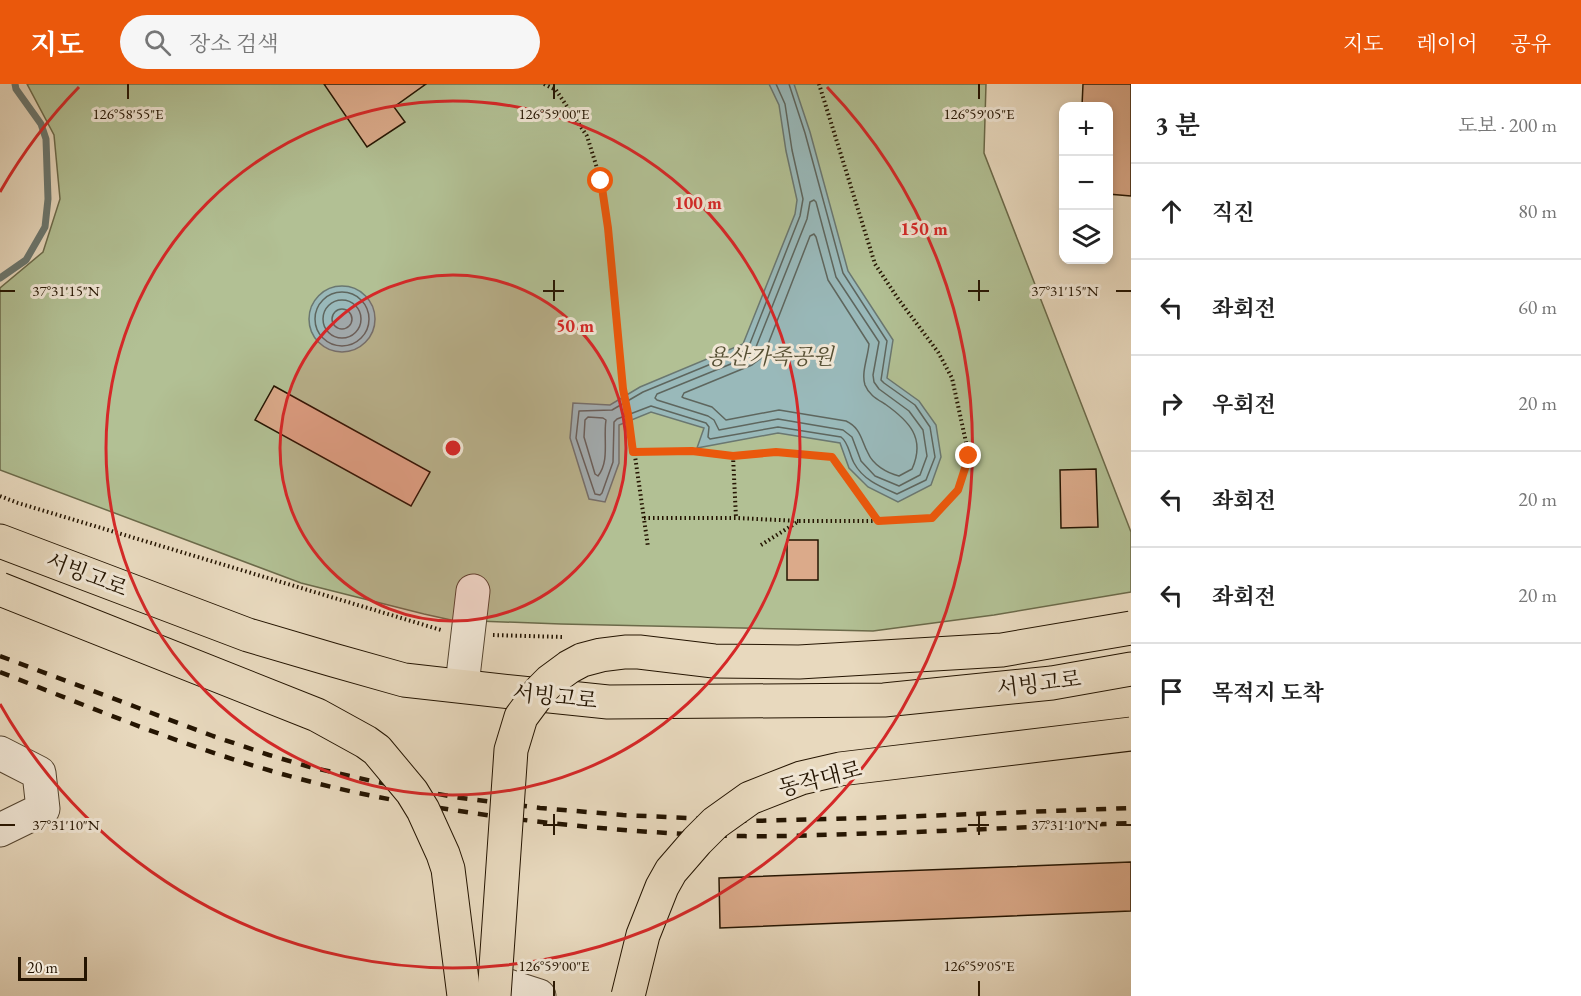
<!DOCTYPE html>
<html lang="ko">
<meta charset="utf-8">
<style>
:root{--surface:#fff;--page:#f6f6f6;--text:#222;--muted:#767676;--line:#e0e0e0;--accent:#ea580c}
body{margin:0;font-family:"EB Garamond","Noto Serif KR",serif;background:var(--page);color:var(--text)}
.controls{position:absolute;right:18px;top:18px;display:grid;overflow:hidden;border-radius:12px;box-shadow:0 3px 9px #0003}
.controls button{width:54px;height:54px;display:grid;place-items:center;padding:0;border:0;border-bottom:2px solid var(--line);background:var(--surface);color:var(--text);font:30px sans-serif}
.scale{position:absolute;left:18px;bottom:15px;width:69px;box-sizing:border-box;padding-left:6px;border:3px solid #241401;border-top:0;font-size:16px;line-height:21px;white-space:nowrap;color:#241401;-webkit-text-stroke:4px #f0e6d5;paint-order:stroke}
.stop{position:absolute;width:18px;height:18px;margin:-14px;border:4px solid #ea580c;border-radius:50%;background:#fff}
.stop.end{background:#ea580c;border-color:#fff;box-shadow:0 2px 6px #0008}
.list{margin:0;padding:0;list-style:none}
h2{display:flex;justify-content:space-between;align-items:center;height:78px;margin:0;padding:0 24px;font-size:26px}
h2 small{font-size:20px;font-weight:400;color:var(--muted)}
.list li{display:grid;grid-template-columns:39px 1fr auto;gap:18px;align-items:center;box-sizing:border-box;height:96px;padding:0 24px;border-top:2px solid var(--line)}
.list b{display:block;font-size:22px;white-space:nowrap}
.list em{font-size:20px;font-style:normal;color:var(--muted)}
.icon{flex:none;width:33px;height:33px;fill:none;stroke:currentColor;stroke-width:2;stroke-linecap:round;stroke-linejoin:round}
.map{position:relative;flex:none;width:1131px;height:912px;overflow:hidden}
header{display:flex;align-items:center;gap:36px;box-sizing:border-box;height:84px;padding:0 30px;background:var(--accent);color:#fff}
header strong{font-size:28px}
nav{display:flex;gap:33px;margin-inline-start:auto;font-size:21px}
.search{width:420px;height:54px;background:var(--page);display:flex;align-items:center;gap:15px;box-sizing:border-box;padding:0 21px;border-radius:33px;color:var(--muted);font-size:22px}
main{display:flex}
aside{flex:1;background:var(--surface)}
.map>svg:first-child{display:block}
</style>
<header>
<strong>지도</strong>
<div class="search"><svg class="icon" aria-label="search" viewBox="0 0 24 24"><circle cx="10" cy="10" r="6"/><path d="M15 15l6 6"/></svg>장소 검색</div>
<nav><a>지도</a><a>레이어</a><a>공유</a></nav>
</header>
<main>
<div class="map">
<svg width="1131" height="912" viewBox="0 0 1131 912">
<rect width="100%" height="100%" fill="#e8d9be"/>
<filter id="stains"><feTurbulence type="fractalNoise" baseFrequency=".00333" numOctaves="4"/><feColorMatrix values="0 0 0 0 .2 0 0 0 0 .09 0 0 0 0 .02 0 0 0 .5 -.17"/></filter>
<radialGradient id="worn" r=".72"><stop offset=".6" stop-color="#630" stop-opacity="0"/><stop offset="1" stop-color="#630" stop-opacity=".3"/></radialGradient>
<path fill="#b2c094" stroke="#6b6a4a" stroke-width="1.5" d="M27,0H986L984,69L1131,448V508L994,531L873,547L561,540L451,536L424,530L301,499L0,386V204L43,168L60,115L54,51Z"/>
<g fill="#99b9ba" stroke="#6a7770" stroke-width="1.5">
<path d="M769,0H794L810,48L848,187L893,256L887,294L919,317L936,341L941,373L931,401L898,418L868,403L849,384L840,359L778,349L697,364L704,344L651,328L619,341V379L605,418L589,415L570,354L573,319L610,321L640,303L743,260L795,130L797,116L786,67L779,21Z"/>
<circle cx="342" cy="235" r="33"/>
</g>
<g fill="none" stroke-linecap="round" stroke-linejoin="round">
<g stroke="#5e665e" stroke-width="1.5">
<path d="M776,0L785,20L792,66L803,115L800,132L749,262L745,266L643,308L612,326L579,327L576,354L595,410L600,411L602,409L613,378L614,338L617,335L651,322L706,339L709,343L708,353L710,355L778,343L841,353C849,359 849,370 854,379C863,396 881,403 897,410L926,396L935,373L930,343L915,321L884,299L881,296L887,257L843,189L805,49L789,0"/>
<path d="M814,116L816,118L836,193L879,258L873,291L874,298L879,305L909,327L923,346L927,372L920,391L899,402L875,392L861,377L852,353L843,346L778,335L719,346L714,336L708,332L657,316L655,314L657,310L748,273L754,268L807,135L810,118Z"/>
<path d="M814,150L816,153L828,196L869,260C868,273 861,289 865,301C869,311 877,315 885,320C909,337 926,354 912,385L899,392C887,389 873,381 868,369C861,356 861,344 846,337L779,326L726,336L712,323L684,314L682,313L684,309L752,281L760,275L765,268L810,152Z"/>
<circle cx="342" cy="235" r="27"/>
<circle cx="342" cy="235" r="19"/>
<circle cx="342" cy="235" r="10"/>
<path d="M588,333L603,334L606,336C603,354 610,377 598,392L595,390L584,353L585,336Z"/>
</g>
<path stroke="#6a7770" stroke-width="7" d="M0,194L26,176L45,143L48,115L46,55L41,40L16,5L15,0"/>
</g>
<g fill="#dbaa8a" stroke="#241401" stroke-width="1.5">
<path d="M324,0H426L394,23L405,38L367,63Z"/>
<path d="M1083,0H1131V112L1108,110V22H1082Z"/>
<path d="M274,302L430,388L411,422L255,336Z"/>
<path d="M1096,385L1098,443L1061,444L1060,386Z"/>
<rect x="787" y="456" width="31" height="40"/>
<path d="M1131,778V827L720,844L719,794Z"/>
</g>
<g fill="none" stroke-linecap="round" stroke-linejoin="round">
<defs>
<g id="minor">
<path d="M462,601L473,507"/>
<path d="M0,669L39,689L43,725L0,746"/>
<path d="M481,912L508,902L539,912"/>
</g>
<path id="major" d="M0,457L248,551L333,576L404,596L521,609L608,618L884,616L1052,599L1131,585"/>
</defs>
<use href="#minor" stroke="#554530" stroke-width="35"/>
<use href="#major" stroke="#241401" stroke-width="35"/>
<g stroke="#241401" stroke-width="4" stroke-dasharray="1.5 3" stroke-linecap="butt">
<path d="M544,0L556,6L587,52L601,97L608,145L623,305L629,330L648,463"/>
<path d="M633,368L692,367L733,372L776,368L833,373L878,437"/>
<path d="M733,372L736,434"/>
<path d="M0,412L18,419L441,546"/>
<path d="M644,434H736L799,437"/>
<path d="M761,461L799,437H878L932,434L958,406L969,372L952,294L938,268L899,216L875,180L819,0"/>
<path d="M493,551L564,553"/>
</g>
<use href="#minor" stroke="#f0e6d5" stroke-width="33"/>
<use href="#major" stroke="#e8d9be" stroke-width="33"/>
<g stroke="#241401" stroke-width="4.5" stroke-dasharray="10 10" stroke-linecap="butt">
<path d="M0,572L213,652L269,671L310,683L372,697L454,713L540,724L623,731L750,737L869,734L1131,724"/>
<path d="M0,588C102,628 205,671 312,698C373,714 437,724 500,733C578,743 658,750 737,752C787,753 837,750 888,749C969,746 1050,742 1131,739"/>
</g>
<defs>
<g id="major-bridge">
<path d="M0,505L317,631L366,658L377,666L412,708L423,726L443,770L448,785L464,912"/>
<path d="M494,912L511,666L521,633L541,606L550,597L569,583L582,576L601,571L625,568H639L714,577L799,578L1002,566L1131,544"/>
<path d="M628,912L643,851L662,803L671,787L697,757L715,739L750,714L801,694L840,685L1131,650"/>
</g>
</defs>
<use href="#major-bridge" stroke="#241401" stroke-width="35" stroke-linecap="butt"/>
<use href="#major-bridge" stroke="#e8d9be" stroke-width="33"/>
</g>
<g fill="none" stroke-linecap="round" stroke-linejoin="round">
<path stroke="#ea580c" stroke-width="8" d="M601,97L608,144L623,305L628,330L633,368L692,367L733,372L776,368L832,373L878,437L932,434L958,406L969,372"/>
</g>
<path fill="none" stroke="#241401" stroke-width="2" d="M128,0V15M554,0V15M979,0V15M554,196V217M979,196V217M0,207H15M543,207H564M968,207H989M1116,207H1131M554,730V751M979,730V751M0,741H15M543,741H564M968,741H989M1116,741H1131M554,897V912M979,897V912"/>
<circle cx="453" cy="364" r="173" fill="#d62828" fill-opacity=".12"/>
<g fill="none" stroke="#d62828" stroke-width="3">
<circle cx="453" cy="364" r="173"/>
<circle cx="453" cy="364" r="347"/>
<path d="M0 108A520 520 0 0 1 79 3M827 3A520 520 0 1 1 0 620"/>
</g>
<g text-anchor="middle" stroke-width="6" stroke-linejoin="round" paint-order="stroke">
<g font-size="22" font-style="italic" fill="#565034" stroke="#f0e6d5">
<text x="770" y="280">용산가족공원</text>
</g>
<g font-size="22" fill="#241401" stroke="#f0e6d5">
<text transform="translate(87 490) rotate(21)" y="8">서빙고로</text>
<text transform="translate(1039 599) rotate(-7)" y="8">서빙고로</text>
<text transform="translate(555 612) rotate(6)" y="8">서빙고로</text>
<text transform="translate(820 694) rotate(-14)" y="8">동작대로</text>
</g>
</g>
<g font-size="15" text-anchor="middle" fill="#241401" stroke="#f0e6d5" stroke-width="6" stroke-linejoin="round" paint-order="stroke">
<text x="128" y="35">126°58'55"E</text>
<text x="554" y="35">126°59'00"E</text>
<text x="979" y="35">126°59'05"E</text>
<text x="66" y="212">37°31'15"N</text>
<text x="1065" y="212">37°31'15"N</text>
<text x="66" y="746">37°31'10"N</text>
<text x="1065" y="746">37°31'10"N</text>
<text x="554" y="887">126°59'00"E</text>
<text x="979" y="887">126°59'05"E</text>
</g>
<circle cx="453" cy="364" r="9" fill="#d62828" stroke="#f0e6d5" stroke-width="3"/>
<g font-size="18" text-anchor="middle" font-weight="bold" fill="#d62828" stroke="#f0e6d5" stroke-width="6" stroke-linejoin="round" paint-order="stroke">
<text x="698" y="125">100 m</text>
<text x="924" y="151">150 m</text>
<text x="575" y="248">50 m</text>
</g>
<rect width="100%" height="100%" filter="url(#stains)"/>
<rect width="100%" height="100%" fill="url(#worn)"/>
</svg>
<div class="controls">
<button>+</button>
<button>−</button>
<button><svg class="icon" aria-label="layers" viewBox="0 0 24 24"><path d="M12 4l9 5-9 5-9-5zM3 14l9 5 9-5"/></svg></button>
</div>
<div class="scale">20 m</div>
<div class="stop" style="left:601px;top:97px"></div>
<div class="stop end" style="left:969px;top:372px"></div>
</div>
<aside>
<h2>3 분<small>도보 · 200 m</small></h2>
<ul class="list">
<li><svg class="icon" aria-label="ahead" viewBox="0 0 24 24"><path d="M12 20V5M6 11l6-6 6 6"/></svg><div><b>직진</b></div><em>80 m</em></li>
<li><svg class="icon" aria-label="left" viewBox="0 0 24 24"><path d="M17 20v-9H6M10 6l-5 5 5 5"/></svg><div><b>좌회전</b></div><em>60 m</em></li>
<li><svg class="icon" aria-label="right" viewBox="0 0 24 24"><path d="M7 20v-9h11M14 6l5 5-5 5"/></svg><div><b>우회전</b></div><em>20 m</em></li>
<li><svg class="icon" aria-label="left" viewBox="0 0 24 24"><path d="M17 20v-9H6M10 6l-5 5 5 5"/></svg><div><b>좌회전</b></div><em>20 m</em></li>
<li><svg class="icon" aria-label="left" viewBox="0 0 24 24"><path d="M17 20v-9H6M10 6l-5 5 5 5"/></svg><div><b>좌회전</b></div><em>20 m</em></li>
<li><svg class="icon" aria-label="arrive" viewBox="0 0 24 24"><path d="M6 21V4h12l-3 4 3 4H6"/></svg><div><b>목적지 도착</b></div></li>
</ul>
</aside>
</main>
